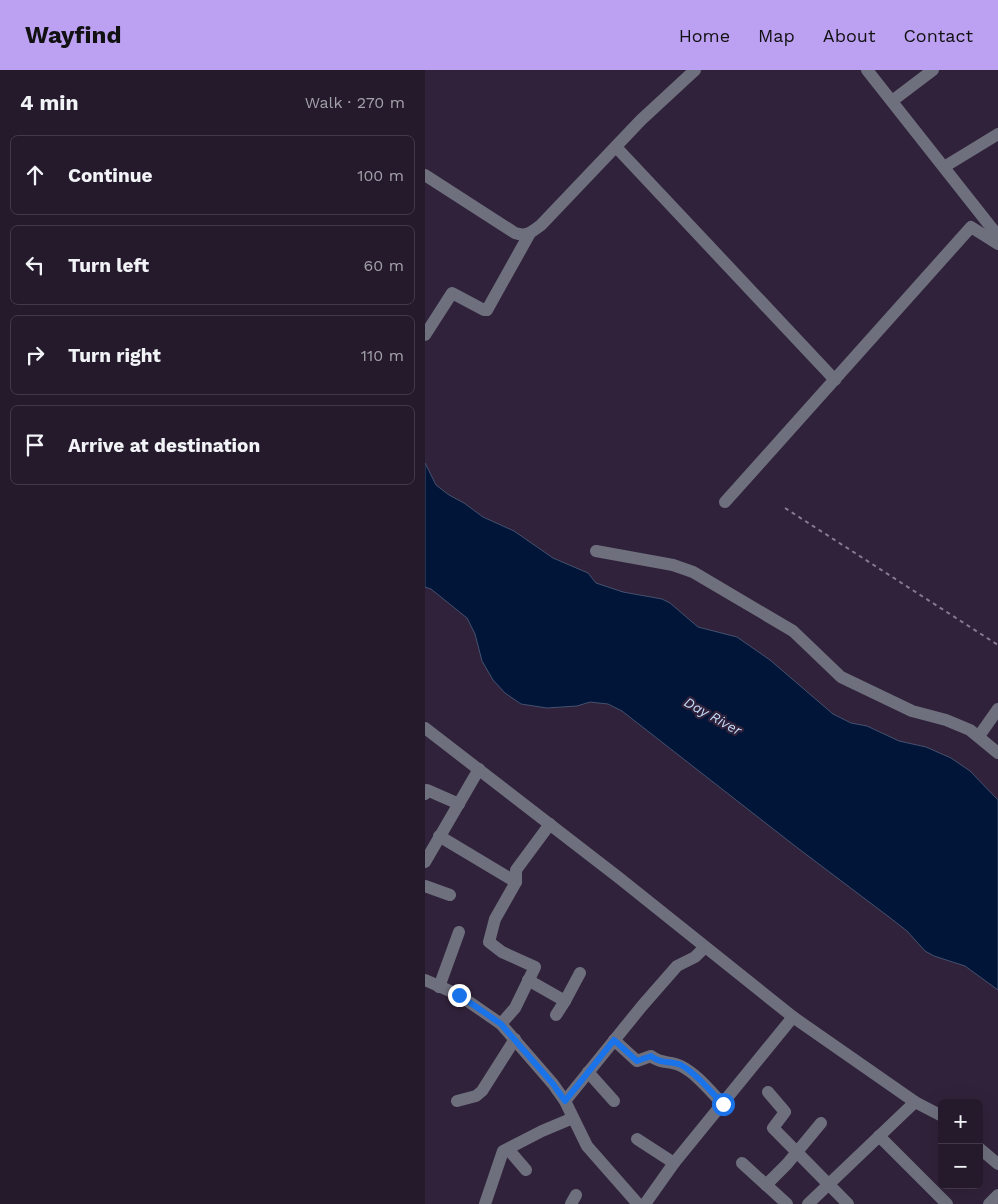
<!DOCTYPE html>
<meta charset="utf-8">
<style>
:root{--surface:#241a2c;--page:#302738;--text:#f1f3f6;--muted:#a3a1a9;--line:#413848;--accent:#bca0f2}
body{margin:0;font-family:"Work Sans",sans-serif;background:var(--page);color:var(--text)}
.controls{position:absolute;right:15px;bottom:15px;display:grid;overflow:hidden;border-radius:8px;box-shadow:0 5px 20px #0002}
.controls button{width:45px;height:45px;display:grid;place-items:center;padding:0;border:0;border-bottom:1px solid var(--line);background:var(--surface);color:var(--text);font:25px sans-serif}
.stop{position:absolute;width:15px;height:15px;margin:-11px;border:4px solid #1a73e8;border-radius:50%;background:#fff}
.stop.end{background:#1a73e8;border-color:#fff;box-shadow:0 1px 5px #0008}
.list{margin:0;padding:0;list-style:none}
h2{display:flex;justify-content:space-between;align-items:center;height:65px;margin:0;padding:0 20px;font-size:21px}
h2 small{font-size:16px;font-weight:400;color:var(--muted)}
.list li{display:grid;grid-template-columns:32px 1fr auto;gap:15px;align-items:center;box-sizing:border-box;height:80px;margin:0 10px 10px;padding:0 10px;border:1px solid var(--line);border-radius:8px}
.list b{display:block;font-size:19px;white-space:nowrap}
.list em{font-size:16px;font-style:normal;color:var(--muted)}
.icon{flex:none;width:28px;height:28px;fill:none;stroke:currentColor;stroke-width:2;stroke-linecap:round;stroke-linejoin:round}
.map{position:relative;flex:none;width:573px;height:1134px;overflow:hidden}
header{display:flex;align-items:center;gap:30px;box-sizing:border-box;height:70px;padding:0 25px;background:var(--accent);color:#111}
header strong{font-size:24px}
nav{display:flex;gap:28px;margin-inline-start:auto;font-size:18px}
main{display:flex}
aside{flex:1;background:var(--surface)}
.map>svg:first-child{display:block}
</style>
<header>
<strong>Wayfind</strong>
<nav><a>Home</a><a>Map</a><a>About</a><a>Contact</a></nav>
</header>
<main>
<aside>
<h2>4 min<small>Walk · 270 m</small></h2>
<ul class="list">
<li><svg class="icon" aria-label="ahead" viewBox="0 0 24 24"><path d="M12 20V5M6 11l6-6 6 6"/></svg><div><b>Continue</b></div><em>100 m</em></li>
<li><svg class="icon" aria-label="left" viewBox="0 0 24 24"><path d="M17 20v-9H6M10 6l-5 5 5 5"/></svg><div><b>Turn left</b></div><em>60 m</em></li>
<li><svg class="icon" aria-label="right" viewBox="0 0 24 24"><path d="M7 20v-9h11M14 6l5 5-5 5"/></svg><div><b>Turn right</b></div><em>110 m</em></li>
<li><svg class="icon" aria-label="arrive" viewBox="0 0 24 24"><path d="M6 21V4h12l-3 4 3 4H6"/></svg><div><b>Arrive at destination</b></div></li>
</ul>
</aside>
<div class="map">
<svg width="573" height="1134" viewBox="0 0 573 1134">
<rect width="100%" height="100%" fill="#30223a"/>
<path fill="#001538" stroke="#45516f" d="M0,393L11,415L24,425L39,433L58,447L89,461L128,488L163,503L171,513L198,522L237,529L245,533L273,557L312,567L345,590L408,644L426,653L442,656L474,671L501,677L526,688L545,701L573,730V920L540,896L509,886L500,881L482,861L464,847L370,776L197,641L183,634L165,632L152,636L122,638L96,634L80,623L68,610L57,591L50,564L42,548L6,519L0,517Z"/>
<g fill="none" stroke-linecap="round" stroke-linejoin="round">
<path stroke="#867a8f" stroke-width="2" stroke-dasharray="4 4" stroke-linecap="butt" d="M360,438L573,575"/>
<g stroke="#6f707e" stroke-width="12">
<path d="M442,0L573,166"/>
<path d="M467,31L508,0"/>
<path d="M191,77L410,310"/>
<path d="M519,97L573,64"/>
<path d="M0,105L90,163C101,167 107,162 116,155L216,50L270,0"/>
<path d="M0,265L27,223L59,240H62L105,163"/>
<path d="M300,432L546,157L573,174"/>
<path d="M171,481L248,495L268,502L368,561L416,607L487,641L521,650L545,660L573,683"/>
<path d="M0,658L193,807L368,947L490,1032L517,1046"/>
<path d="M554,666L573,639"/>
<path d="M0,724L2,720L34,734"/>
<path d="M14,766L91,812"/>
<path d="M0,792L54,699"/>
<path d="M0,816L25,825"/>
<path d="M0,910L34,925L76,954L128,1014L140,1031L162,1076L213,1134"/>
<path d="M103,910L140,931L131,945"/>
<path d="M14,917L34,862"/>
<path d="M140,931L155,903"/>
<path d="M76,954L90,938L110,897L77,882L64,872L70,849L91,812V800L125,754"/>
<path d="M189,970L212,991L226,986C237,995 245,990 256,996C272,1004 285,1021 297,1033"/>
<path d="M163,1002L189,1031"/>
<path d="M343,1022L360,1042L348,1058L423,1134"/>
<path d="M32,1031L51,1026L57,1021L90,969"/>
<path d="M140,1031L217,936L252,896L270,887L280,877"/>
<path d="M454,1066L522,1134"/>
<path d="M212,1069L249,1093"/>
<path d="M554,1078L573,1094"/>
<path d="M83,1079L101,1100"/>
<path d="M317,1093L362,1134"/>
<path d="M341,1115L362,1094L396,1053"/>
<path d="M60,1134L78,1081L117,1061L148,1048"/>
<path d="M146,1134L151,1125"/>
<path d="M220,1134L249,1093L368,947"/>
<path d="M383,1134L490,1032"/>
<path d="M564,1134L573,1125"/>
</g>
</g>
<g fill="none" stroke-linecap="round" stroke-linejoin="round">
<path stroke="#1a73e8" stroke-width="6" d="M34,925L76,954L128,1014L140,1031L189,970L212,991L226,986C237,995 246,990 256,995C272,1004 285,1021 298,1034"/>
</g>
<g text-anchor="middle" stroke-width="4.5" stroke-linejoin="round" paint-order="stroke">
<g font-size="14" font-style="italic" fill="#c3dbfa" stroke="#30223a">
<text transform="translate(288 646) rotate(29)" y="5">Day River</text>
</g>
</g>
</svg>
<div class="controls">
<button>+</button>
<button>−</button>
</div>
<div class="stop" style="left:298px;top:1034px"></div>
<div class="stop end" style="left:34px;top:925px"></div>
</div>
</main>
